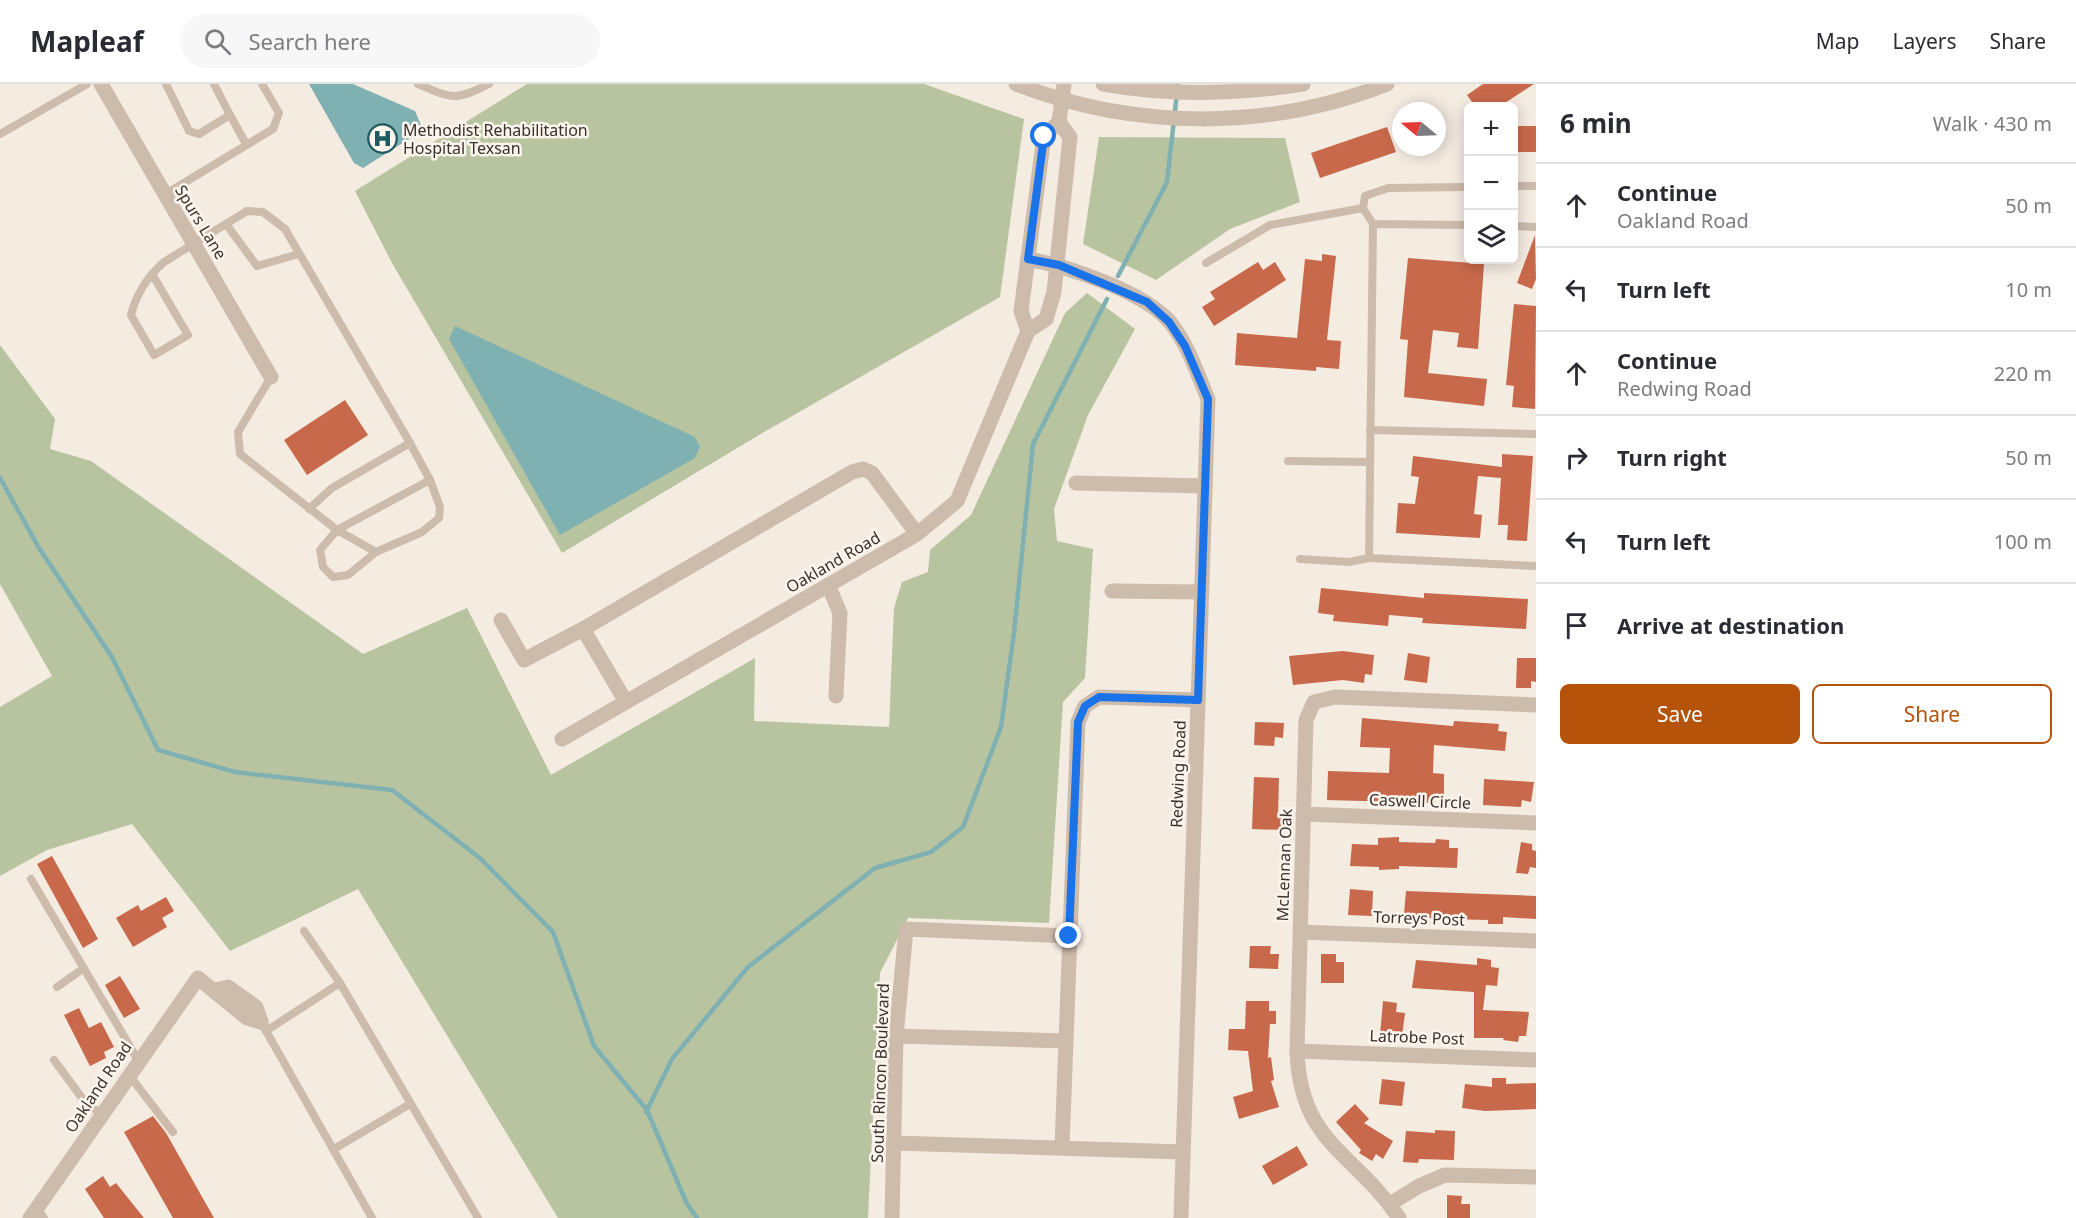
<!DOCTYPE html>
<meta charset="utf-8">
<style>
:root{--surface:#fff;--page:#f7f7f7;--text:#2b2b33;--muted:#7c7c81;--line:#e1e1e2;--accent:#b45309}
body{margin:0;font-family:"Noto Sans",sans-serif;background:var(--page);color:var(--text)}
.controls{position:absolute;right:18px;top:18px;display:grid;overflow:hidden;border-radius:9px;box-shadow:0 3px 15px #0003}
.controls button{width:54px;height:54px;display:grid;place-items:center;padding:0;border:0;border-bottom:2px solid var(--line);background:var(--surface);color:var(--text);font:30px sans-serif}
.compass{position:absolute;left:1392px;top:18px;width:54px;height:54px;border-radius:50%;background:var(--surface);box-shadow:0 3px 15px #0003;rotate:289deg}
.stop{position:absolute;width:18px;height:18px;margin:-14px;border:4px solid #1a73e8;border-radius:50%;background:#fff}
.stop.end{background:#1a73e8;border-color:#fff;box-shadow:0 2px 6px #0008}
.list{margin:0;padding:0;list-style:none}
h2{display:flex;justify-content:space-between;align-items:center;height:78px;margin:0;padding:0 24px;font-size:26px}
h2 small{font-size:20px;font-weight:400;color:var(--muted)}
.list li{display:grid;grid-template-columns:39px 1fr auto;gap:18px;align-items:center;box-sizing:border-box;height:84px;padding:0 24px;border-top:2px solid var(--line)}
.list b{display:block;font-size:22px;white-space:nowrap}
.list p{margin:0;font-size:20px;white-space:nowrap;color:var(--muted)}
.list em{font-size:20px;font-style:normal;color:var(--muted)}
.actions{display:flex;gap:12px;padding:18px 24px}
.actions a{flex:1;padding:14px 0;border:2px solid var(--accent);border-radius:9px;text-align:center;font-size:21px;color:var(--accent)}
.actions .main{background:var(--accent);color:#fff}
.icon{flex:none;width:33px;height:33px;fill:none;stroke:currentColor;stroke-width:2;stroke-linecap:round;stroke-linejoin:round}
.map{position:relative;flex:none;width:1536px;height:1134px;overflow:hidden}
header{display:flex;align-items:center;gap:36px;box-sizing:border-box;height:84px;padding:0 30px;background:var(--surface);border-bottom:2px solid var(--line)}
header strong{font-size:28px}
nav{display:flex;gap:33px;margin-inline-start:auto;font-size:21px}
.search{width:420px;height:54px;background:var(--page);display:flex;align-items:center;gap:15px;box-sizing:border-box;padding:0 21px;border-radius:33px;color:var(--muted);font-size:22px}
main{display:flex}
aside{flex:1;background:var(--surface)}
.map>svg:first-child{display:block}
</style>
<header>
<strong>Mapleaf</strong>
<div class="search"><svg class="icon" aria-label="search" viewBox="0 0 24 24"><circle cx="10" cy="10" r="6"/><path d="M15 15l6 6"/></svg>Search here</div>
<nav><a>Map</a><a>Layers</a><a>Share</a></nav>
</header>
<main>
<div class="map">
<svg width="1536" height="1134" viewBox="0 0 1536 1134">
<rect width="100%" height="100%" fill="#f4ebe1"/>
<g fill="#b8c4a0">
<path d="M527,0H924L1024,35L1000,213L759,351L562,469L392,179L355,107Z"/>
<path d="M1099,53L1285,54L1300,118L1230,145L1156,196L1083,160Z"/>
<path d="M1087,209L1135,245L1088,331L1054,425L1057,457L1093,465L1085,594L1063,618L1049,839L908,834L880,889L868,1134H558L358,805L230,867L132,740L47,766L0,792V623L52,592L0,500V261L55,335L50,365L91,377L363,570L467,524L551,691L755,574L754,637L889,643L894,524L902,498L928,488L930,466L971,431L1065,229Z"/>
</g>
<g fill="#7fb0b2">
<path d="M309,0H353L415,27L423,46L363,84L354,79Z"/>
<path d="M455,242L695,353L700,363L695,374L560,451L449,255Z"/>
</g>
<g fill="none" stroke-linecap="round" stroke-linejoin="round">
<g stroke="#7fb0b2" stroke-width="4.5">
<path d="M1118,192L1167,98L1178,0"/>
<path d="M0,394L39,464L112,573L158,666L235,688L392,706L480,774L553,848L594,962L647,1026L687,1120L697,1134"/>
<path d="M646,1028L672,975L748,883L875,784L931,768L963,743L1001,643L1014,549L1033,360L1107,215"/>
</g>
</g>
<g fill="#c8694b">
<path d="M1483,0H1534L1500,22H1475L1467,11Z"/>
<rect x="1514" y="42" width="22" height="26"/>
<path d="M1387,43L1396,68L1320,94L1311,69Z"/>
<path d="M1535,151L1536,195L1532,205L1517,199Z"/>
<path d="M1322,170L1336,172L1327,256L1341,257L1339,285L1316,283V287L1235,281L1237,249L1297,254L1305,175L1322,177Z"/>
<path d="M1408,174L1484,180L1478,265L1457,263L1459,249L1433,246L1428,289L1487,295L1484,322L1404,313L1408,256L1400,255Z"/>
<path d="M1258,178L1263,186L1275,178L1286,196L1214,242L1202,223L1215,215L1210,208Z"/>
<path d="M1514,220L1536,222L1535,325L1512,323L1514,302L1506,301Z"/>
<path d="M345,316L368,351L307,391L284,356Z"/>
<path d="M1502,370L1533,372L1527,457L1507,456L1508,441H1498L1501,394L1478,392L1474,430L1482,431L1480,454L1396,449L1398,419L1415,420L1419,393L1411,392L1413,372L1502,383Z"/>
<path d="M1321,504L1424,514V509L1528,515L1526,545L1422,539L1423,534L1389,531L1388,542L1333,537L1334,531L1318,529Z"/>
<path d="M1343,567L1374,571L1372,591L1365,590L1364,599L1343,596L1293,601L1289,572Z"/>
<path d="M1408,569L1430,573L1427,599L1404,596Z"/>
<path d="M1517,574H1536V598L1531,597V604H1516Z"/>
<path d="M1362,634L1453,642L1454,637L1499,640L1498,647L1507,648L1505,667L1434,661L1433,689L1444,690V713L1435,712V719L1327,716L1328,687L1389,689L1390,664L1360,663Z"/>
<path d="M1255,638L1284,639L1283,654L1275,653L1274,662L1254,661Z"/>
<path d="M1254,693L1279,694L1278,731H1284L1283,746L1252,745Z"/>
<path d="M1484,695L1534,698L1531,718L1522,716L1521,723L1483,721Z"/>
<path d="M1399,753V758L1435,759L1436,755L1449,756V764H1458L1457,784L1399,782V785L1379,786V783L1350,782L1352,760L1378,761V754Z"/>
<path d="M1521,758L1532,760V766L1536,767V784L1530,783L1528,790L1516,789Z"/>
<path d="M52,772L98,855L83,864L37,780Z"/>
<path d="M1350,805L1373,807L1372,832L1348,831Z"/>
<path d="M1406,807L1536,812V835L1503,833V840H1488V836L1446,835V838L1432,837V834L1404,830Z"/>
<path d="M166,813L174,827L162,834L167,843L133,863L116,834L138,821L141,827Z"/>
<path d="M1250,862H1271L1270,870H1279L1278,885L1249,884Z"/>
<path d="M1321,870H1336V878H1344V899H1321Z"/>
<path d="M1477,874L1491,876V883L1499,884L1497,902L1486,901L1483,926L1529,928L1526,952H1519L1518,958L1503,956L1504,954H1474V908L1412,904L1416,876L1477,881Z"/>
<path d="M120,892L140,925L124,934L105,901Z"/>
<path d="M1246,917H1269V927H1276V940H1270L1268,974L1271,973L1274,996L1271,997L1279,1023L1239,1035L1233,1013L1253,1007L1248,967L1228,966L1229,945H1245Z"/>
<path d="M1383,917L1397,919L1396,928L1405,929L1402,953L1380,951Z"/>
<path d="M79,924L89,944L101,938L114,963L104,968L106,974L90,982L64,931Z"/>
<path d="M1492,994H1506V1000L1536,999V1025L1485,1027L1462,1024L1465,1000L1492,1003Z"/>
<path d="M1382,995L1405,998L1402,1022L1379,1020Z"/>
<path d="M1355,1020L1369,1035L1364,1039L1393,1057L1383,1075L1376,1070L1372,1077L1359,1069L1361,1066L1336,1038Z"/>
<path d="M153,1032L166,1049L214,1134H173L124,1048Z"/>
<path d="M1435,1046L1455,1047L1454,1076L1419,1075L1418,1079L1403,1078L1406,1047L1435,1049Z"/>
<path d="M1297,1062L1308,1081L1273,1101L1262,1082Z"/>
<path d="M103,1092L110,1103L116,1099L144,1134H104L85,1105Z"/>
<path d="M1447,1111L1462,1112L1461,1120H1470V1134H1447Z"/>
</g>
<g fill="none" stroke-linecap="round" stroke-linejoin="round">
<g stroke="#cdbbac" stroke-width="8">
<path d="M166,0L189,47L199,50L230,31L214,0"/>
<path d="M418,0C452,15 455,17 489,0"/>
<path d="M230,31L246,60"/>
<path d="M0,50L87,0"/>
<path d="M1514,102H1536"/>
<path d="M164,111L273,45L279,29L262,0"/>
<path d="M226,140L257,182L299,170"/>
<path d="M1373,140L1363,124L1365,112L1388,104L1468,103"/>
<path d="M1468,141L1373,140L1369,474L1536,482"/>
<path d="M1514,142L1536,143"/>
<path d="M1206,179L1270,141L1363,124"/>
<path d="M152,190L188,251L154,271L131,231C136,211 148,192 164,178L247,127L263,128L285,145L410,359"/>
<path d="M271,293L238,348L240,370L337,446L430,396L410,359L332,404L309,425"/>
<path d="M1370,346L1536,350"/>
<path d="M1288,377L1370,378"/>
<path d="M376,468L348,491L333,493L323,483L320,466L337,446L376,468L422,448L439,434L440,423L430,396"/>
<path d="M1300,475L1349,478L1369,474"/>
<path d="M31,795L138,976"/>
<path d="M304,847L340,899L478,1134"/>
<path d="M57,903L84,884"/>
<path d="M261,938L372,1134"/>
<path d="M266,947L340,899"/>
<path d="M54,976L85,1018L101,1030"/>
<path d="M129,991L173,1048"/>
<path d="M334,1065L410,1020"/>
<path d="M37,1124L44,1134"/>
</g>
<g stroke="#cdbbac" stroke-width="15">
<path d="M101,0L271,293"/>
<path d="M1059,38L1064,0"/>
<path d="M1028,175C1067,182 1142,207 1169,237C1187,258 1197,289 1208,315L1181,1134"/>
<path d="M1028,247L1021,227L1044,52L1059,38"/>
<path d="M1076,399L1205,402"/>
<path d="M828,501L840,529L836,612"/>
<path d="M1112,507L1202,508"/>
<path d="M501,536L524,576L583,545"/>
<path d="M626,618L583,545L852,388L863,385L872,389L917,450"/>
<path d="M562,655L917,450L957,417L1028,247L1046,235L1054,208L1070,53L1059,38"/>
<path d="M1303,730L1536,739"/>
<path d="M1300,848L1536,857"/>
<path d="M215,906L228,903L256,923L261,938"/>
<path d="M896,952L1065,957"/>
<path d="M1297,967L1536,976"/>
<path d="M894,1059L1183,1068"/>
<path d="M1062,1063L1078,638L1085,622L1099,613L1198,616"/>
<path d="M1390,1120L1419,1102L1445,1091L1536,1093"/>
<path d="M30,1134L198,894L247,934L261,938"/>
<path d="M892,1134L896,952L906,845L1069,852"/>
<path d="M1399,1134C1355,1068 1300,1060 1297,967L1306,636L1314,618L1335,613L1536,621"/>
</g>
<g stroke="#cdbbac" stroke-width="15">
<path d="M1016,0C1135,46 1268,47 1387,0"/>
<path d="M1103,0C1171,12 1235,11 1303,0"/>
</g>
</g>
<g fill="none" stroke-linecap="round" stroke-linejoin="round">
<path stroke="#1a73e8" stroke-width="8" d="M1044,52L1028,175L1059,181L1147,218L1169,238L1185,262L1208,315L1198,616L1099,613L1085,622L1078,638L1069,852"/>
</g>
<defs>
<symbol id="hospital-ring" viewBox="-11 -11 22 22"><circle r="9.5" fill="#fbf5ee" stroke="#1f5a5e" stroke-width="1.5"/><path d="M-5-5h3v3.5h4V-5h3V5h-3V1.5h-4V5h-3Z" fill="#1f5a5e"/></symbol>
</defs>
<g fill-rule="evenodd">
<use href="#hospital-ring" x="366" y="38" width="33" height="33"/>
</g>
<g text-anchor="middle" stroke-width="5" stroke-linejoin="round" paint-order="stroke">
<g font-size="16" fill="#3b302b" stroke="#fbf5ee" text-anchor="start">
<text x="403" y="52">Methodist Rehabilitation<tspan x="403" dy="18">Hospital Texsan</tspan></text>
</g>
<g font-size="16" fill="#3b302b" stroke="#fbf5ee">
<text transform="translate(201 138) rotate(59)" y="6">Spurs Lane</text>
<text transform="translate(833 478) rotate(-30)" y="6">Oakland Road</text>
<text transform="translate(1178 690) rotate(-88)" y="6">Redwing Road</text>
<text transform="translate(1420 717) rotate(2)" y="6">Caswell Circle</text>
<text transform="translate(1284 781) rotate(-88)" y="6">McLennan Oak</text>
<text transform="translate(1419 834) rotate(2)" y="6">Torreys Post</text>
<text transform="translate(1417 953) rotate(2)" y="6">Latrobe Post</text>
<text transform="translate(880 989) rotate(-88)" y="6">South Rincon Boulevard</text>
<text transform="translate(98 1003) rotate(-56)" y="6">Oakland Road</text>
</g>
</g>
</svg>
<div class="controls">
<button>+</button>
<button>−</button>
<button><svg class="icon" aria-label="layers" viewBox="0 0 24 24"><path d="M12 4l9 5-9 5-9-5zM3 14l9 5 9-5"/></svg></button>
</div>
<svg class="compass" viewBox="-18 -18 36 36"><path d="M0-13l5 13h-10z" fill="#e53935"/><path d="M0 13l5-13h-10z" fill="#7c7c81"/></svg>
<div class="stop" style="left:1044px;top:52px"></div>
<div class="stop end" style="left:1069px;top:852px"></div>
</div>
<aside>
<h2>6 min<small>Walk · 430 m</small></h2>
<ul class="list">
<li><svg class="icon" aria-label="ahead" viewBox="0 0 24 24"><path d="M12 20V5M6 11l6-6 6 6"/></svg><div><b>Continue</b><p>Oakland Road</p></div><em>50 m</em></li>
<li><svg class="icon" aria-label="left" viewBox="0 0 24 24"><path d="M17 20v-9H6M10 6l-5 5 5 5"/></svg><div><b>Turn left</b></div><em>10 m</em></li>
<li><svg class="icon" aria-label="ahead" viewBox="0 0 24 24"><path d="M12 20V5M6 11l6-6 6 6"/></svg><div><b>Continue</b><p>Redwing Road</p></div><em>220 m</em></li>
<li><svg class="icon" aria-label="right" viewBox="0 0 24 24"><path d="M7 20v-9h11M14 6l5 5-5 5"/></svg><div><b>Turn right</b></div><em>50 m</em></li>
<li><svg class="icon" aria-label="left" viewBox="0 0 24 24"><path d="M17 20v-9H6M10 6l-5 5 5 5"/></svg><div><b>Turn left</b></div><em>100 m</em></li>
<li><svg class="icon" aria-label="arrive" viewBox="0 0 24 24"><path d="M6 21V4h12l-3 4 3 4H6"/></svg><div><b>Arrive at destination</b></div></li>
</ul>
<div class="actions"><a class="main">Save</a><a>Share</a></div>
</aside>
</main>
